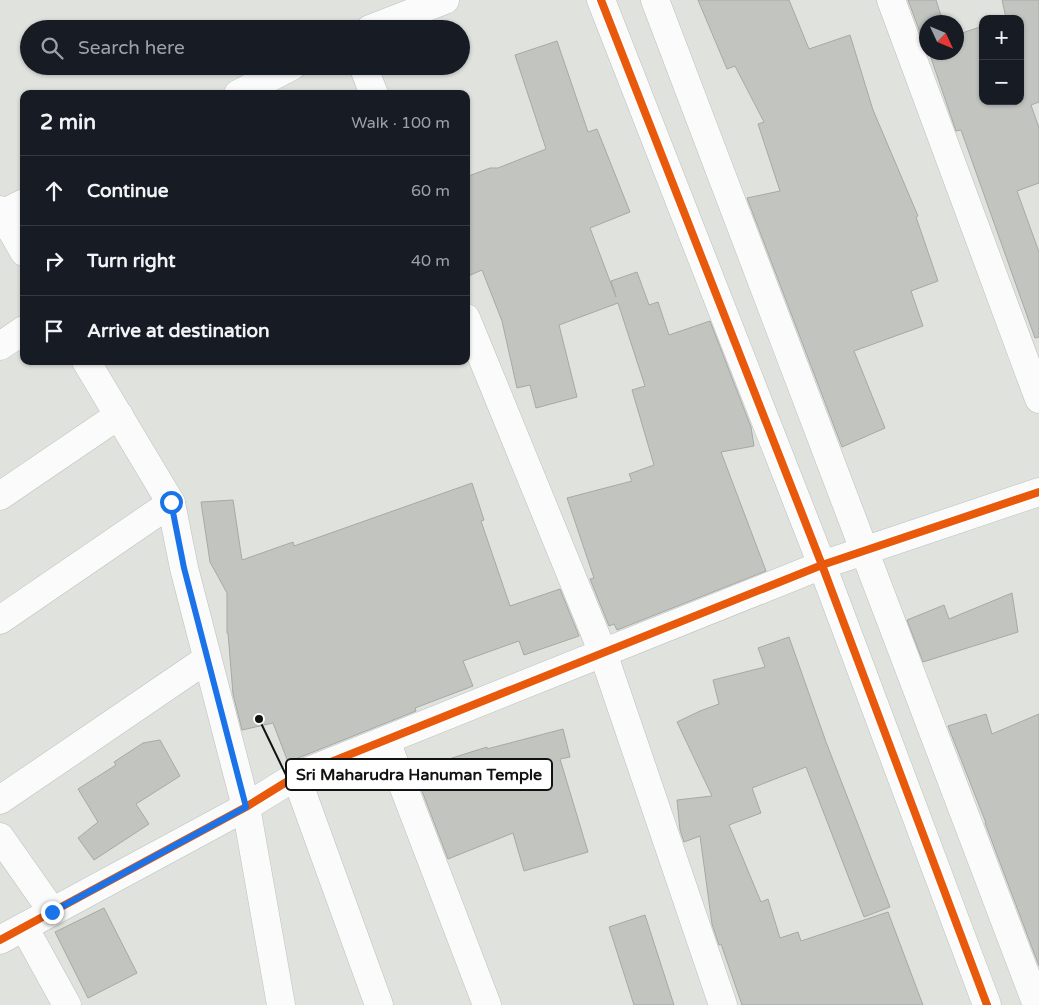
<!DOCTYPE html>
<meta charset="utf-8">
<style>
:root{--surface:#171b24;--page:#20242c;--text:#f1f3f6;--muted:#9ea1a6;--line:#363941}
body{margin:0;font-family:"Varela Round",sans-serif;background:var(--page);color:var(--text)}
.controls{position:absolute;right:15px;top:15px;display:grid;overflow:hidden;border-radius:10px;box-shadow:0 1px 4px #0004}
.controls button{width:45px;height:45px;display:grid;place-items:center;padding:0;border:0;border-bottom:1px solid var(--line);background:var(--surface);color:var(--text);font:25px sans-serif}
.compass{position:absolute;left:919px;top:15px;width:45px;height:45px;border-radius:50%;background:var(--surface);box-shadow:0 1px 4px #0004;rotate:134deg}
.stop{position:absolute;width:15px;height:15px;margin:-11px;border:4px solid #1a73e8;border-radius:50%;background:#fff}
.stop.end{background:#1a73e8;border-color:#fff;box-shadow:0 1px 5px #0008}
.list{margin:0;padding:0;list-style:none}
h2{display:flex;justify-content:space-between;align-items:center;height:65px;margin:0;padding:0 20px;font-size:21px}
h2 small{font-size:16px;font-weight:400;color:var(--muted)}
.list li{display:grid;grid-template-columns:32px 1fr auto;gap:15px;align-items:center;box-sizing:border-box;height:70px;padding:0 20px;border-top:1px solid var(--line)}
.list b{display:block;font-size:19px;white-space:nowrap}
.list em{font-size:16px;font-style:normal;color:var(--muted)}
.icon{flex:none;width:28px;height:28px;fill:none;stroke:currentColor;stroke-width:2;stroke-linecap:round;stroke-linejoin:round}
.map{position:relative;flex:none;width:1039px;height:1005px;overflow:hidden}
.search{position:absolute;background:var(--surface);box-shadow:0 1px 4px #0004;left:20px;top:20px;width:450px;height:55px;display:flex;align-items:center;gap:12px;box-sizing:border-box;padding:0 18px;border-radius:28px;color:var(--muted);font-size:19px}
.panel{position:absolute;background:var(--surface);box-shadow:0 1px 4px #0004;left:20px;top:90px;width:450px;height:275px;border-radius:10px}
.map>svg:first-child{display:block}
</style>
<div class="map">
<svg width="1039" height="1005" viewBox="0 0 1039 1005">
<rect width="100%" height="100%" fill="#dfe2dd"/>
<g fill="#c2c4c0" stroke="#a7a9a5">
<path d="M698,0H789L809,49L850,35L873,110L918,216L916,217L938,281L911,291L923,326L854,351L885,428L842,447L747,198L780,191L758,124L764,122L735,66L727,69Z"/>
<path d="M908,0H936L943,22H926V33L921,35Z"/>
<path d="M1002,0H1039V102L1031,105L1039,128V183L1017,191L1039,252V337L1035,338L961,130L956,131L929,52H956V35L983,26V101H1020V19H1004L1006,18Z"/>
<path d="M557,41L588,132L597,129L630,212L590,228L616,297L611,281L637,272L649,305L658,302L669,335L710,321L751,427L754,446L721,452L766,571L617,630L614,624L609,626L590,579L594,578L567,498L632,481L629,474L654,465L632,390L645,386L618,303L559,325L577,397L536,408L530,385L517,388L502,321L482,270L466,277V177L490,168H498L546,149L515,55Z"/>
<path d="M472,483L484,520L481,521L510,606L560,589L579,636L524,655L519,641L463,661L473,686L415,708L416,711L288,762L273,723L242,730L233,694L228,633H227V593L210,562L201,502L233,500L242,560L293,542L294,546Z"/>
<path d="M1012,593L1018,632L923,662L907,620L944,605L949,619Z"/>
<path d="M789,637L826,742L890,907L864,917L806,767L752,788L761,813L729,825L761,902L768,899L780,938L798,932L801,941L888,912L923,1005H742L721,944L719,945L712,924L700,836L684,842L680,830L677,800L712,796L677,722L700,711L719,704L713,680L765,667L758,648Z"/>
<path d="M986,714L992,734L1039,714V966L985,823H986L948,726Z"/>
<path d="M563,729L570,757L560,759L588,852L524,871L513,833L448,859L414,770L487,747V749Z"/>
<path d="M160,740L180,776L136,804L149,824L94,860L78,838L98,822L78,789L116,765L114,762L143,743Z"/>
<path d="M104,908L137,973L88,998L55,932Z"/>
<path d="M645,915L674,1005H634L609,927Z"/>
</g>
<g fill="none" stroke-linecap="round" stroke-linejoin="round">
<defs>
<g id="street">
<path d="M601,0L822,565L987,1005"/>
<path d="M655,0L1037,1005"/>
<path d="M891,0L1039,399"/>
<path d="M363,66L374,94"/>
<path d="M0,210L24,252"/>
<path d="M466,318L603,653L723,1005"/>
<path d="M0,346L24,330"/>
<path d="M86,361L171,503L184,568L246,807L281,1005"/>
<path d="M0,496L119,415"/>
<path d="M0,620L171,503"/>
<path d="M386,741L487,1005"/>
<path d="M296,776L379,1005"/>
<path d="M0,800L207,659"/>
<path d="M0,837L52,911"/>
<path d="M24,927L67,1005"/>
<path d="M0,940L246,807L296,776L822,565L1039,492"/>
</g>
<g id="secondary">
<path d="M370,29L445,0"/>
<path d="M238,94L292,66"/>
<path d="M0,215L24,203"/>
</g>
</defs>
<use href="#street" stroke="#bdc0bc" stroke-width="29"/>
<use href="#secondary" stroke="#bdc0bc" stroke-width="29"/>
<use href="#street" stroke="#fafbfa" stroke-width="28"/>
<use href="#secondary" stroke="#fafbfa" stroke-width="28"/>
<defs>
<g id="cycleway">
<path d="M601,0L822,565L987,1005"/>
<path d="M0,940L246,807L296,776L822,565L1039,492"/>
</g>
</defs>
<use href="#cycleway" stroke="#fff" stroke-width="11"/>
<use href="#cycleway" stroke="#e8590c" stroke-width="8"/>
</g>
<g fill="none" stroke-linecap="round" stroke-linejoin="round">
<path stroke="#1a73e8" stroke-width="6" d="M52,912L246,807L184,568L171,502"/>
</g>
<path fill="none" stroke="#111310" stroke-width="2" d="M259 719L286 775"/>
<circle fill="#111310" stroke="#fff" stroke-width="2" cx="259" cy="719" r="5"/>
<rect fill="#fff" stroke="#111310" stroke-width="2" x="286" y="759" width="266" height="31" rx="5"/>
<g font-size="16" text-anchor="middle" font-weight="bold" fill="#111310">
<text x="419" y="780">Sri Maharudra Hanuman Temple</text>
</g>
</svg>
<div class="controls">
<button>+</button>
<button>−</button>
</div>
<svg class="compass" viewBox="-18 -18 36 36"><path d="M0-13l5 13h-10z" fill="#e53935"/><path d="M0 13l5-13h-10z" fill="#9ea1a6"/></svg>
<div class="stop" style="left:171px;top:502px"></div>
<div class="stop end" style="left:52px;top:912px"></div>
<div class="search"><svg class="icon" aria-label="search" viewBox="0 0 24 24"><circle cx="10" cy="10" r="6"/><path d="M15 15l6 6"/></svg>Search here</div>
<section class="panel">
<h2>2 min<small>Walk · 100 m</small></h2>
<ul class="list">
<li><svg class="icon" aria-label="ahead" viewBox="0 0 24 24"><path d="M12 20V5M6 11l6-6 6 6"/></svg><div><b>Continue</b></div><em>60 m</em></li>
<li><svg class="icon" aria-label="right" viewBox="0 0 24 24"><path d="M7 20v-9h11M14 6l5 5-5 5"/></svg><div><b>Turn right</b></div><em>40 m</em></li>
<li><svg class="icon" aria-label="arrive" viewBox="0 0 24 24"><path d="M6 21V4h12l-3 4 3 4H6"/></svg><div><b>Arrive at destination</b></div></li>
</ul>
</section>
</div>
